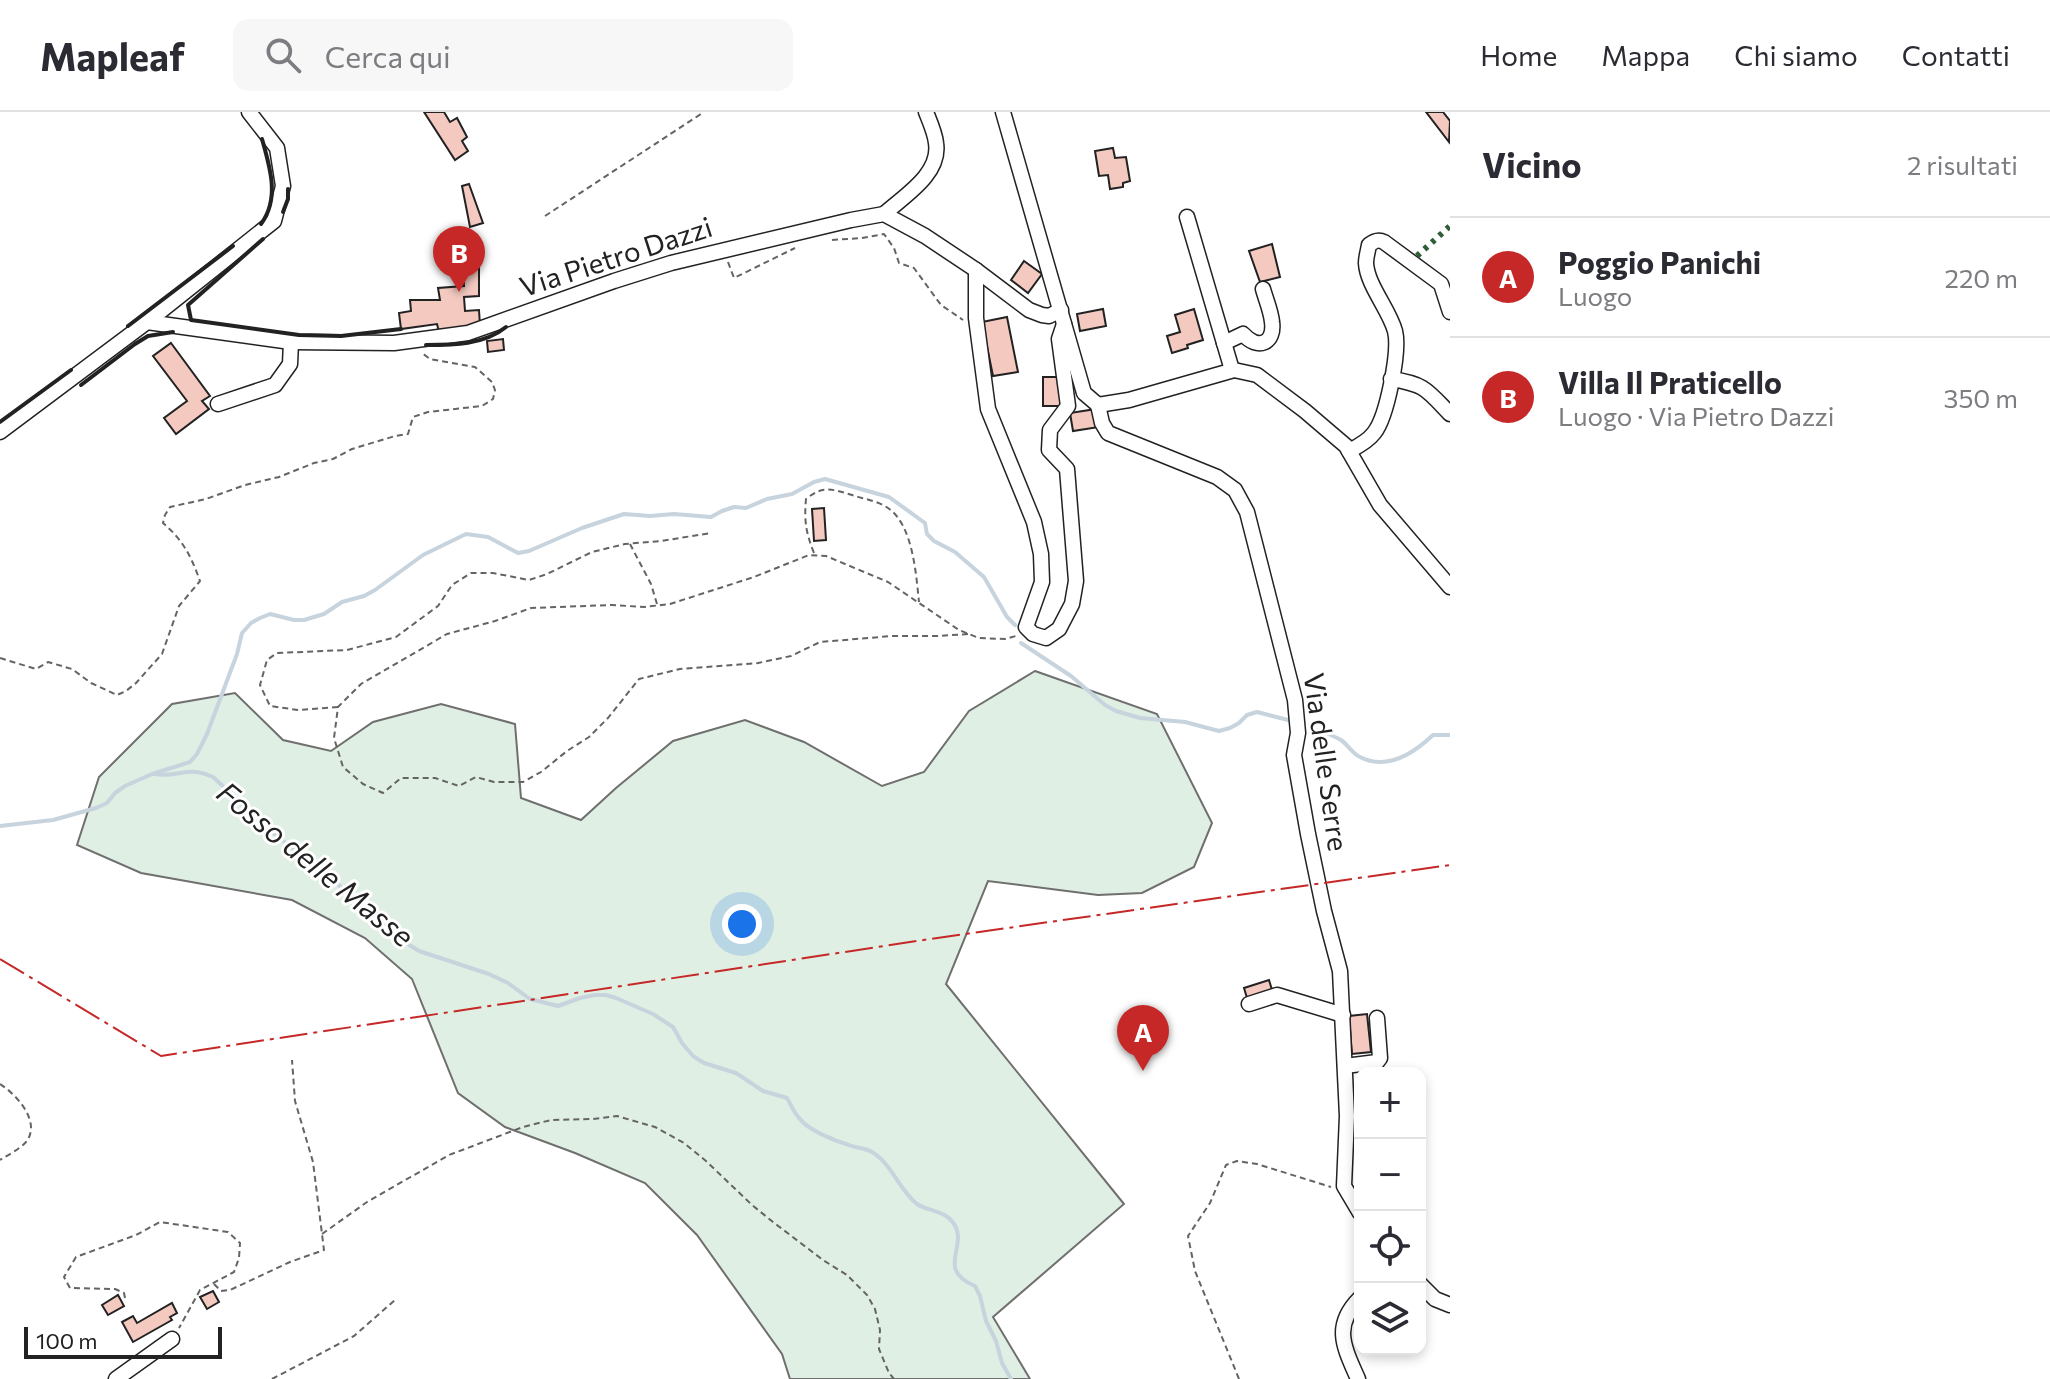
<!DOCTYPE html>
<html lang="it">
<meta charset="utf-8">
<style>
:root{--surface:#fff;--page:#f7f7f7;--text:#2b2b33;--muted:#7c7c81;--line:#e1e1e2;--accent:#c62828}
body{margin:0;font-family:Commissioner,sans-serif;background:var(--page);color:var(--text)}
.controls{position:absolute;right:24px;bottom:24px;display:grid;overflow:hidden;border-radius:16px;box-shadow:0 4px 12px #0003}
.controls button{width:72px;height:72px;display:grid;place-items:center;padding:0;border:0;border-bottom:2px solid var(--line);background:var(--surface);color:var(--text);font:40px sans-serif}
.scale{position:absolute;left:24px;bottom:20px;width:198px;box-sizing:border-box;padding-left:8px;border:4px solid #222;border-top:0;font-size:22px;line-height:28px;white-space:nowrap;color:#222;-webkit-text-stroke:6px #fff;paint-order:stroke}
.you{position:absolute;left:742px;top:812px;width:28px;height:28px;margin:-20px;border:6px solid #fff;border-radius:50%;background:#1a73e8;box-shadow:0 0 0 12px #1a73e833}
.badge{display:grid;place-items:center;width:52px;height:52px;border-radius:50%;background:var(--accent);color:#fff;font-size:26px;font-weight:700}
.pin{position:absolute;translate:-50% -66px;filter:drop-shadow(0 2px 4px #0008)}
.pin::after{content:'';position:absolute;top:42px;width:28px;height:24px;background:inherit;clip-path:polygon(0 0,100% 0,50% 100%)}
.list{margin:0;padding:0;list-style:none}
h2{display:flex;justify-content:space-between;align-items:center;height:104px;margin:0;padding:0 32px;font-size:34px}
h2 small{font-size:26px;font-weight:400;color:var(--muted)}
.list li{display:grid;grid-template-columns:52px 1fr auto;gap:24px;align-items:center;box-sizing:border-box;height:120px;padding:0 32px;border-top:2px solid var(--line)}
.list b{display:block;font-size:30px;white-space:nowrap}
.list p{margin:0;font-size:26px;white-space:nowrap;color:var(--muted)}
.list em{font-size:26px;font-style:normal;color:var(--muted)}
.icon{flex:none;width:44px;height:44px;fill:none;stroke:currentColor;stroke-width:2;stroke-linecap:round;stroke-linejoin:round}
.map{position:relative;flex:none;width:1450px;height:1267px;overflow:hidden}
header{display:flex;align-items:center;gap:48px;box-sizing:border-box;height:112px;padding:0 40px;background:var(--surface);border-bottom:2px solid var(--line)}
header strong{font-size:38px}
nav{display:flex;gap:44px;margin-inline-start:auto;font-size:28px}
.search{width:560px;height:72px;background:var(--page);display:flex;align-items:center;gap:20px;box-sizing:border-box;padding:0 28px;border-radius:16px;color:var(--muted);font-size:30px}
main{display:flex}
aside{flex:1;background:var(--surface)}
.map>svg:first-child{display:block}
</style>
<header>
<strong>Mapleaf</strong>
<div class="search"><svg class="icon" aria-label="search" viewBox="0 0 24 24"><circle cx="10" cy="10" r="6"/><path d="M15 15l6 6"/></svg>Cerca qui</div>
<nav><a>Home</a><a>Mappa</a><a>Chi siamo</a><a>Contatti</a></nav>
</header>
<main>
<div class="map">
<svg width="1450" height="1267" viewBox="0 0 1450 1267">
<rect width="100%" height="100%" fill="#fff"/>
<path fill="#e0efe3" stroke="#6f6f6f" stroke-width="2" d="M1035,559L1157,602L1212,711L1194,755L1142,781L1098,783L988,769L946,872L1124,1092L993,1205L1030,1267H790L782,1242L697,1123L645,1071L575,1041L505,1015L458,981L412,867L365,826L292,788L141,761L77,733L99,665L172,592L235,581L283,628L331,639L373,610L441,592L515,612L521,686L581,708L616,676L673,629L745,608L804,630L882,674L924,660L969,599Z"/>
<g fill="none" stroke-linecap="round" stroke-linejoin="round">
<g stroke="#c7d3dd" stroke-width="4">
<path d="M1021,531L1071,564L1105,593L1116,599L1140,606L1185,610L1219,619L1230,616L1239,611L1247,603L1257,600L1292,609"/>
<path d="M1318,618C1326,621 1334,624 1341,628C1348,633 1352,641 1360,645C1387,659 1414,641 1433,623H1450"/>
<path d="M154,662C180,666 185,653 213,665L278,725L326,762L388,816L395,824L419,839L489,862L508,871L530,887L558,894L580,886L595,883H606L616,886L653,902L673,915L682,931L693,944L704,951L736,961L763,979L787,986C791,993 794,1001 800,1007C808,1018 835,1029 849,1033C856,1036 865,1036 872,1040C892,1052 899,1078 917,1092C927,1099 941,1098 950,1107C974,1131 932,1156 975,1174L980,1184L986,1209L996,1229L1002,1251L1011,1267"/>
<path d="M0,714L53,708L96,696L107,691L115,681L125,674L152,662L190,650L197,642L207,622L237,542L242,521L251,511L260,506L270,502L294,508H304L324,502L342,490L364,484L375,478L423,443L466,422L488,425L518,441L529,439L582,416L624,402L650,404L674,402L711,405L722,399L734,395L746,396L767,387L792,382L814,370L825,367L889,385L925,411L927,422L934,429L955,440L984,465L1007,505L1015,513"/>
</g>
</g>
<g fill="#f3c9c0" stroke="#222" stroke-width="2">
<path d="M424,0H444L450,10L457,6L467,25L462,29L468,39L455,48Z"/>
<path d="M1426,0H1443L1450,9L1449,30Z"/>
<path d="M1113,36L1115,46L1126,45L1130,69L1123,71V75L1110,77L1108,63L1099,64L1095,39Z"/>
<path d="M469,72L483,111L470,115L462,74Z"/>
<path d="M1272,132L1280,165L1260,170L1249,139Z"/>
<path d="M473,135L479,156V184L464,185L465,199L479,198L480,214L439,220L437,212L401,217L399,201L411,199L410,188H440L438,176L464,174L462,138Z"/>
<path d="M1024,149L1042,162L1028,181L1011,168Z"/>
<path d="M1103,197L1106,214L1080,219L1077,202Z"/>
<path d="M1194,197L1203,228L1187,233L1188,236L1172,241L1167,224L1180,220L1175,203Z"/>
<path d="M1007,205L1018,260L993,264L982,210Z"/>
<path d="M503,227L504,238L488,240L487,229Z"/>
<path d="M171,231L210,284L202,289L209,297L176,322L164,306L187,289L153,244Z"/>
<rect x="1043" y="265" width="17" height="29"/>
<path d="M1096,297L1099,315L1073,319L1070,301Z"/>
<path d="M824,396L826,428L814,429L812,397Z"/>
<path d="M1269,868L1272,878L1247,886L1244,876Z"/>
<path d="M1367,902L1371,940L1352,942L1349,904Z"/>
<path d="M213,1179L219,1190L207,1197L200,1185Z"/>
<path d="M118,1183L124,1194L108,1203L102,1193Z"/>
<path d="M172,1191L177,1201L170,1205L172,1208L133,1230L122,1210L133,1204L137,1211Z"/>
</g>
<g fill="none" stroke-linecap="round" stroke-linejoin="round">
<defs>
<g id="minor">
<path d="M1003,0L1084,281L1098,293L1129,288L1234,258L1257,263L1305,299L1346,334L1380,393L1450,475"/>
<path d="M884,102C904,84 941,62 936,31C935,21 930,10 926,0"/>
<path d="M1187,105L1232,258"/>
<path d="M976,158V206L988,297L1034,410L1041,442L1042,470L1026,515L1033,522L1046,526L1059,517L1072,492L1076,469L1067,357L1049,338L1050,318L1068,294L1059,227L1064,212"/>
<path d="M147,210L291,230L394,231L468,221L614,169L671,151L851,108L884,102L925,124L976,158L1029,198L1042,203L1049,204L1061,198"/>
<path d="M1224,231L1243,222C1258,239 1275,231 1272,210C1271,199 1266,188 1263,177"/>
<path d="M1391,267C1425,272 1427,278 1450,302"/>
<path d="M218,292L275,273L290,252L291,230"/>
<path d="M1098,293L1102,311L1108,321L1217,365L1235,378L1247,400L1295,588L1298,621L1294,643L1308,722L1324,799L1340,859L1347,1004L1344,1074L1360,1101"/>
<path d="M0,320L147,210L274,109L283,74L277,36L249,0"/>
<path d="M1349,339C1359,334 1368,329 1374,321C1387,305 1400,239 1395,219C1389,197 1367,173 1366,151C1366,145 1368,139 1369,133C1374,129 1378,127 1384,130L1441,172L1450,200"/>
<path d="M1249,892L1277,883L1343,903"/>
<path d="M1345,954L1377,950L1380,946L1377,906"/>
<path d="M1420,1172L1435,1187L1450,1193"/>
<path d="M116,1267L172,1227"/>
<path d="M1358,1267C1344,1235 1332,1214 1360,1186"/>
</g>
</defs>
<use href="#minor" stroke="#222" stroke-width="17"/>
<g stroke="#646464" stroke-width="2" stroke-dasharray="6 4" stroke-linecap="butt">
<path d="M545,104L704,0"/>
<path d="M832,128L862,126L884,122L894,136L899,151L914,156L941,193L963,208"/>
<path d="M728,150L734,166L795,136"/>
<path d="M630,432L651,472L657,492"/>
<path d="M814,441C806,421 804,409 806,387C823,373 832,377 852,383C864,387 878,389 888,396C913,413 916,462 919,490"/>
<path d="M968,522L937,524H892L820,530L791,544L758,551L680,557L639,567L608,606L589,625L567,639L541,660L523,670H494L476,665L459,674L435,666H401L383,681L363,672L343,655L334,626L338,595L361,572L447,522L495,509L531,496L612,493L644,495L670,492L754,465L809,443L826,444L888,470L959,518L979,526L1005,527L1016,524"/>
<path d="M0,546L36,557L48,550L72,557L91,571L117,583L126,579L136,571L162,542L179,494L200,469C191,444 183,428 163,411L165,403L170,395L206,387L245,373L279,365L314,351L333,347L352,337L395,324L408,322L413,305L428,300L482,294L493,287L495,278L492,270L475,255L430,247L422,241"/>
<path d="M338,595L298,598L270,594L260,573L267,548L277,541L347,538L396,525L438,494L452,473L471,461H493L529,468L547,462L592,440L625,432L661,429L711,421"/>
<path d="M0,972C16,982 42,1010 26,1030C20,1037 8,1043 0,1048"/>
<path d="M322,1122L367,1090L449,1043L523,1015L551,1008L593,1007L617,1004L655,1015L684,1031L706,1049L752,1093L773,1110L823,1148L847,1163L867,1183L875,1197L880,1218L879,1237L889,1261L894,1267"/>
<path d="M214,1172L221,1179L230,1178L290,1150L324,1138L313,1050L295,989L292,948"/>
<path d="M125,1186L124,1181L115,1177L70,1176L64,1165L76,1145L136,1123L160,1110L228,1120L240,1131L239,1146L234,1160L200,1178L179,1216"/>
<path d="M272,1267L354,1224L395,1188"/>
<path d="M1239,1267L1195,1159L1188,1124L1210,1091L1226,1053L1237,1049L1257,1052L1331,1075"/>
</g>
<use href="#minor" stroke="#fff" stroke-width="14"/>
<path stroke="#2f5e38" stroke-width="6" stroke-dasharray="4 6" stroke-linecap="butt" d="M1417,144L1450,114"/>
<g stroke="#222" stroke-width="4">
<path d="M283,100L288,87V77"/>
<path d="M261,112C280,87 270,55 262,27"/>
<path d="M263,127L188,193L191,208L299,223L341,224L401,217"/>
<path d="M128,214L233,134"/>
<path d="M426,233C453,233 484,233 506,215"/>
<path d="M81,273L135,232L148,224L173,220"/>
<path d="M0,310L71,258"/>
</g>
<path stroke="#c62828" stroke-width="2" stroke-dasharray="28 6 4 6" stroke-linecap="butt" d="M0,847L161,944L930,827L1450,753"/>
</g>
<g text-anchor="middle" stroke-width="6" stroke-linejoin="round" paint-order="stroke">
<g font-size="28" fill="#222" stroke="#fff">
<text transform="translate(616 145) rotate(-18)" y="10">Via Pietro Dazzi</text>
<text transform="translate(1326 650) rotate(82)" y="10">Via delle Serre</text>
</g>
<g font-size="30" font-style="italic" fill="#222" stroke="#fff">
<text transform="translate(315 753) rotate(39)" y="10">Fosso delle Masse</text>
</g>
</g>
</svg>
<div class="controls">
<button>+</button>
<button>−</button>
<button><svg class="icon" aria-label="locate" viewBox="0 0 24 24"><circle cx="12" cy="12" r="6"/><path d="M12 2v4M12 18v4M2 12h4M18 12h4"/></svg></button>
<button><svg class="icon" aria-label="layers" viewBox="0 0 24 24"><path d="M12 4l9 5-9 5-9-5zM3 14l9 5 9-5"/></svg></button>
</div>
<div class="scale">100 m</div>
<div class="you"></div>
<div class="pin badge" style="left:1143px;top:959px">A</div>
<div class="pin badge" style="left:459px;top:180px">B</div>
</div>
<aside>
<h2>Vicino<small>2 risultati</small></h2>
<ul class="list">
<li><span class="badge">A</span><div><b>Poggio Panichi</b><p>Luogo</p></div><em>220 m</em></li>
<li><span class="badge">B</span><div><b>Villa Il Praticello</b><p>Luogo · Via Pietro Dazzi</p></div><em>350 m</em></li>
</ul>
</aside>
</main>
